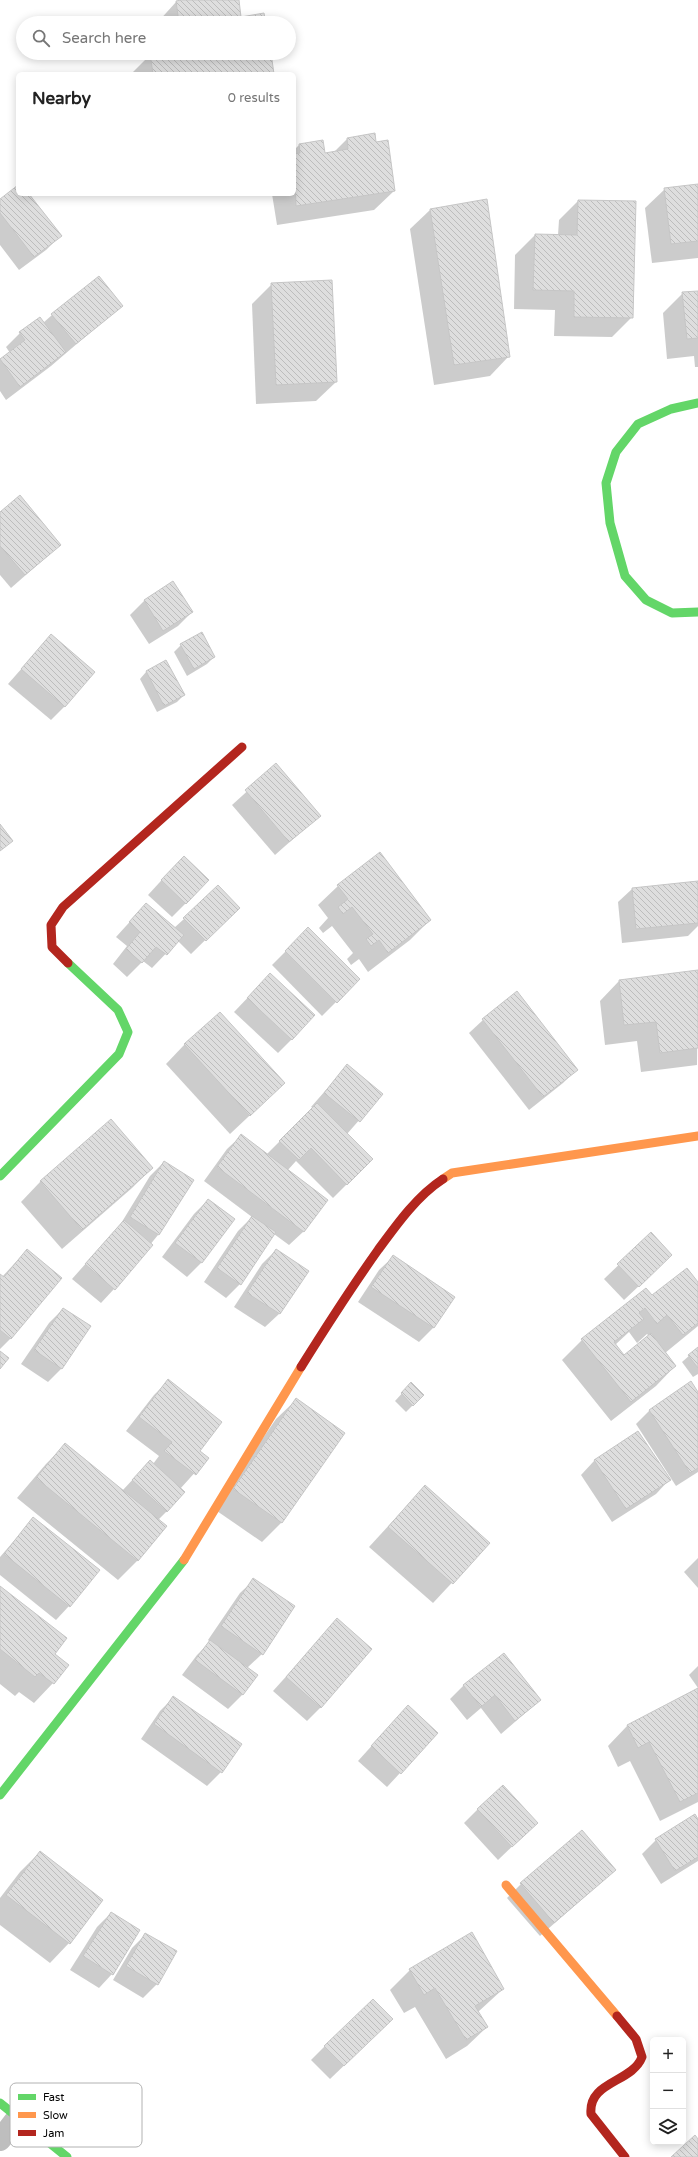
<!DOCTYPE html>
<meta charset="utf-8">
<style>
:root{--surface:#fff;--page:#f6f6f6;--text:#222;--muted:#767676;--line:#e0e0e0}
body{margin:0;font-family:"Varela Round",sans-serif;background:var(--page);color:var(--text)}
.controls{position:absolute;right:12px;bottom:12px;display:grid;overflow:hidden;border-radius:6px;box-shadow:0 2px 10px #0003}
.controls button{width:36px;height:36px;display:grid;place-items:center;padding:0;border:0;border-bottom:1px solid var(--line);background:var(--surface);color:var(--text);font:20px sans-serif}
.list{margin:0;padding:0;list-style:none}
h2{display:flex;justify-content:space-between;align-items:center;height:52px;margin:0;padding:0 16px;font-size:17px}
h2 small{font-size:13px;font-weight:400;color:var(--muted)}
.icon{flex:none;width:22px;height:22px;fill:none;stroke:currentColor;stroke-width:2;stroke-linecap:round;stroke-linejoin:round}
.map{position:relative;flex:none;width:698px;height:2157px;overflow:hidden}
.search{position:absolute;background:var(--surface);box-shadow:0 2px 10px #0003;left:16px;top:16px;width:280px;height:44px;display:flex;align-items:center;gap:10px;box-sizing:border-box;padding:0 14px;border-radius:22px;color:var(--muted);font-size:15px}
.panel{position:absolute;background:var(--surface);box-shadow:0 2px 10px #0003;left:16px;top:72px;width:280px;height:124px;border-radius:6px}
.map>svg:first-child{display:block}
</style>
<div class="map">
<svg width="698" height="2157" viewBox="0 0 698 2157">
<defs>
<pattern id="building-back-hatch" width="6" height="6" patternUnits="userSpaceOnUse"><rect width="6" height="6" fill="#dedede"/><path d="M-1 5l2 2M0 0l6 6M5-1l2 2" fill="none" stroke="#bdbdbd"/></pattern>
</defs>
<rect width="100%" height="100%" fill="#fff"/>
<g fill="#0003" fill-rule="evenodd">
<path d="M187,0H238L241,18L265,23H157L176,2Z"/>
<path d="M159,53H270L273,74H131L150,55Z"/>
<path d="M347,139L376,143L394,191L374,210L277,225L272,194H294V150L299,145L324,154L333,153Z"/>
<path d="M698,185V258L652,263L645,208L665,189Z"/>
<path d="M18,186V194H28L60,236L46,250L19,270L0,245V200Z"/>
<path d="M486,200L509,356L490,376L434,385L410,229L430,210Z"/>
<path d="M578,201L632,317L612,337L554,336L555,310L514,309L515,255L535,235H558L559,220Z"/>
<path d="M272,284L336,382L316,401L256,404L252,304Z"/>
<path d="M698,292V367H695L694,356L667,359L663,313L683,293Z"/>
<path d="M121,306L51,366L6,400L0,391V360L10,353L6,347L20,333L43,323L52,315Z"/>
<path d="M0,513L60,545L11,588L0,575Z"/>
<path d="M173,582L192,612L178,626L149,644L130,615L144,601Z"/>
<path d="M181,645L214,657L207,664L187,676L174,652Z"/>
<path d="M38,650L65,706L51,720L8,684Z"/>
<path d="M166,661L184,695L177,702L157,712L140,679L146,672Z"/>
<path d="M276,765L319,816L275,855L232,805Z"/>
<path d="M170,871L186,903L172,917L148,895Z"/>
<path d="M698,882V926L688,936L622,943L618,902L632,889Z"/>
<path d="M338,886L430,920L410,940L368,972L359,959L351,965L347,959L353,953L332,926L323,933L319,928L328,918L318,905Z"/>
<path d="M146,904L174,928L184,919L238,908L191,954L178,941L152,968L143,961L127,977L113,964L127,946L116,937Z"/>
<path d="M308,929L359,979L322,1016L272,965Z"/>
<path d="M698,971L697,1065L641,1072L637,1041L605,1045L600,1001L619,981Z"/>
<path d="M257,988L292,1039L278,1053L234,1012Z"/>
<path d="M483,1020L577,1069L563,1083L529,1110L469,1033Z"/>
<path d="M185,1044L284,1083L230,1134L166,1064Z"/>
<path d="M347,1066L382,1094L347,1134L372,1159L333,1198L296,1161L287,1171L326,1200L303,1232L289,1245L274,1234L240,1284L226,1298L204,1282L238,1231L252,1217L204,1181L227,1149L241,1136L266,1155L313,1108L311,1107Z"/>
<path d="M111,1121L152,1168L132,1188L62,1249L21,1202L40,1182Z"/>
<path d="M164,1162L158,1235L114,1289L101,1303L72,1279L120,1225L150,1176Z"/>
<path d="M208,1200L234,1219L201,1263L187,1277L162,1257L194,1214Z"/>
<path d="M651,1234L657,1269L624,1300L604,1279Z"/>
<path d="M27,1250L11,1338L0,1349V1275L2,1277Z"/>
<path d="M276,1250L307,1271L279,1314L265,1327L234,1307L262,1264Z"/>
<path d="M393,1257L454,1297L433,1328L419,1342L358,1302L379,1270Z"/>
<path d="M698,1284V1326L665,1353L675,1366L656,1386L611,1421L562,1360L582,1340L651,1297ZM629,1332L637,1343L647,1334L649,1336L623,1356L615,1345Z"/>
<path d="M63,1309L62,1368L48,1382L21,1364L49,1323Z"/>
<path d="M698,1348V1374L693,1377L682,1362Z"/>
<path d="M168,1381L199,1451L208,1458L180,1489L167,1511L158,1520L166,1527L137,1561L118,1580L17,1498L46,1464L66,1444L122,1491L150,1461L153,1464L159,1456L126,1431L154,1395Z"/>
<path d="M405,1390L423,1395L406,1412L395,1401Z"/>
<path d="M698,1394V1472L676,1486L636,1424L650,1410Z"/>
<path d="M296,1400L282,1522L262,1542L214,1509L276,1419Z"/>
<path d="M638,1432L669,1480L656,1494L612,1522L581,1475L594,1461Z"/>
<path d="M425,1486L489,1543L433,1603L369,1547Z"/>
<path d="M33,1519L69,1606L56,1620L0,1575V1557Z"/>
<path d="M698,1558V1588L684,1572Z"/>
<path d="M254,1580L262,1654L247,1668L257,1675L242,1695L228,1709L182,1675L197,1655L210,1642L208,1640L240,1593Z"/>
<path d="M0,1588L54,1654L68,1665L53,1683L34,1703L19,1692L15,1696L0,1684Z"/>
<path d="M337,1620L321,1707L307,1721L273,1691Z"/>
<path d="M698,1666V1688L689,1675Z"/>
<path d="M464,1685L540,1700L501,1734L481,1708L467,1720L450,1699Z"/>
<path d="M698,1690V1802L660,1821L630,1761L618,1767L608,1746L627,1726Z"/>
<path d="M174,1697L221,1772L207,1786L141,1739L160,1711Z"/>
<path d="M395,1720L400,1773L387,1787L358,1761Z"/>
<path d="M478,1809L523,1836L498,1860L464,1823Z"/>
<path d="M698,1821V1861L661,1884L642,1854L656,1840Z"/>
<path d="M40,1852L102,1900L69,1943L50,1963L0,1925V1898L20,1872Z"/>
<path d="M615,1870L540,1936L507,1898L521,1884Z"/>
<path d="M111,1913L112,1974L99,1988L70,1970L97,1927Z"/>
<path d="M146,1934L176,1952L157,1984L143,1998L113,1980L132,1948Z"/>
<path d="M410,1970L503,1989L478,2012L487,2027L467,2046L446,2059L415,2007L404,2013L390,1990Z"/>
<path d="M378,2033L330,2079L311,2060L325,2046Z"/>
</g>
<g fill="url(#building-back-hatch)" stroke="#c6c6c6">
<path d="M181,0H239L241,17L264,13L266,23H179L176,1Z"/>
<path d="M153,53H271L274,74H153L150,54Z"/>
<path d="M375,133L376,142L388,140L395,191L296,206L294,154L300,153L299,144L323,140L325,153L348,149L347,138Z"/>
<path d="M698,184V241L671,244L664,188Z"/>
<path d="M18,185V194H29L62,236L34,257L0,213V199Z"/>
<path d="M487,199L510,357L454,365L430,209Z"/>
<path d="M578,200L636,201L633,318L574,317V291L533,290L535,234L577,235Z"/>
<path d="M99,276L123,306L76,344L51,314Z"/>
<path d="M332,280L337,382L276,385L271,283Z"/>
<path d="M698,291V338L687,339L682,292Z"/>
<path d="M40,317L66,352L20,387L0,359L25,340L19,332Z"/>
<path d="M20,495L61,545L25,575L0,546V512Z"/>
<path d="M173,581L193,612L163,631L144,600Z"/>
<path d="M202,632L215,657L194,669L180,644Z"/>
<path d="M51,634L95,672L65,707L21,669Z"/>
<path d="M166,660L185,695L164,706L146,671Z"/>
<path d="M276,763L321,816L289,842L245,790Z"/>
<path d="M0,824L13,841L0,851Z"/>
<path d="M380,852L431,920L388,953L379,940L371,946L366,939L373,934L352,907L343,914L338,907L348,899L337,885Z"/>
<path d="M184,856L209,880L186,904L161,880Z"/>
<path d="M698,881V923L636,929L632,888Z"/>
<path d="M218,885L240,908L206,941L183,918Z"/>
<path d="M146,903L184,935L167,955L156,947L142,963L126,949L140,932L129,922Z"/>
<path d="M308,927L360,979L337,1003L285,951Z"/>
<path d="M698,970V1048L660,1053L656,1022L624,1025L619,980Z"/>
<path d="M270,973L315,1015L292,1040L247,998Z"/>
<path d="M517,991L578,1070L543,1097L482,1019Z"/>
<path d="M220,1012L285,1083L250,1116L184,1044Z"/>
<path d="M347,1064L383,1094L360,1122L324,1093Z"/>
<path d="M317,1103L373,1159L347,1185L311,1148L299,1160L279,1141Z"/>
<path d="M111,1119L153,1168L82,1230L40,1181Z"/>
<path d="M241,1134L328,1200L304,1232L217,1167Z"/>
<path d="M164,1161L194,1180L159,1235L130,1217Z"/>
<path d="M208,1199L235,1219L202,1263L175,1243Z"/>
<path d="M252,1216L276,1232L241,1285L217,1268Z"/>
<path d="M124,1220L153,1245L115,1290L85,1264Z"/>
<path d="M651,1232L672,1255L639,1287L617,1264Z"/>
<path d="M27,1249L62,1278L11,1339L0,1330V1274L4,1277Z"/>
<path d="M276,1249L309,1271L280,1314L247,1293Z"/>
<path d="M393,1255L455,1297L434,1328L371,1287Z"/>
<path d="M687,1268L698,1282V1323L683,1335L667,1315L657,1324L645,1308L639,1313L644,1319L614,1342L624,1355L651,1333L676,1366L631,1402L581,1339L646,1288L652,1295Z"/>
<path d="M63,1308L91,1326L62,1369L34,1350Z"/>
<path d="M698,1347V1368L688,1355Z"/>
<path d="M0,1351L9,1358L0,1369Z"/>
<path d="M168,1379L222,1422L200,1451L209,1458L196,1475L164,1451L172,1442L139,1417Z"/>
<path d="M691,1381L698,1392V1468L690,1473L649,1410Z"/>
<path d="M411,1382L424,1395L413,1406L401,1393Z"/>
<path d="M296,1398L345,1433L282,1523L233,1489Z"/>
<path d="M638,1431L671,1480L626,1509L594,1460Z"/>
<path d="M65,1443L167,1526L138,1561L36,1478Z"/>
<path d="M150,1460L185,1492L167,1512L132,1480Z"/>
<path d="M425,1485L490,1543L453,1584L388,1527Z"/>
<path d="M33,1517L100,1570L70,1607L4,1554Z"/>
<path d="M253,1578L295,1606L263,1655L221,1626Z"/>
<path d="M0,1586L67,1638L55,1654L69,1665L54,1684L39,1673L35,1677L0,1649Z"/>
<path d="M337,1618L372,1649L321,1708L286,1677Z"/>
<path d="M210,1640L258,1675L243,1695L195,1660Z"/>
<path d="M504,1653L541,1700L515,1721L495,1695L481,1707L463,1685Z"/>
<path d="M698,1688V1793L680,1802L649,1742L638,1748L627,1725Z"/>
<path d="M173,1696L242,1744L222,1773L154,1724Z"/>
<path d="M408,1705L438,1733L401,1774L371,1746Z"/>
<path d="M503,1785L538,1823L512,1847L477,1809Z"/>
<path d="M695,1814L698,1819V1857L675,1871L655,1839Z"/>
<path d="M582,1830L616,1870L554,1923L520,1883Z"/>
<path d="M40,1851L103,1900L70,1944L6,1895Z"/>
<path d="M111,1912L140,1930L113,1975L83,1956Z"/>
<path d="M472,1932L504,1989L475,2006L488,2027L466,2040L435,1988L424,1995L409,1969Z"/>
<path d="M145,1933L177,1951L158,1985L126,1966Z"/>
<path d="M373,1999L393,2019L344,2066L324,2046Z"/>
<path d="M695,2135L698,2139V2157H671Z"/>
</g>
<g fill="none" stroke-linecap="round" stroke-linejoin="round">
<path stroke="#bebebe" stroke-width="22" d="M0,2140L17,2118"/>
<g stroke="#63d668" stroke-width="9">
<path d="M698,403L671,409L638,424L616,452L606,483L610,523L625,576L646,600L672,613L698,612"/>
<path d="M0,1176L119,1054L128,1032L118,1010L68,963"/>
<path d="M0,1795L184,1560"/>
<path d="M0,2103L67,2157"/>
</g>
<g stroke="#ff974d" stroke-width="9">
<path d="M443,1179L452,1173L698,1136"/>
<path d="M184,1560L301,1367"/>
<path d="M506,1885L617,2016"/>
</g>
<g stroke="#b3261e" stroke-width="9">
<path d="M68,963L52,947L51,925L63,907L242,747"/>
<path d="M301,1367C326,1327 351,1288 378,1250C397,1224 417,1196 443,1179"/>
<path d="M617,2016L636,2039L642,2057C632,2083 588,2081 591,2114L625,2157"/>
</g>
</g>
<rect x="10" y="2083" width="132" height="64" rx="6" fill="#fff" stroke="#b2b2b2" stroke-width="1"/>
<rect x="18" y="2094" width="18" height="6" fill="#63d668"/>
<rect x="18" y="2112" width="18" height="6" fill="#ff974d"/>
<rect x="18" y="2130" width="18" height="6" fill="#b3261e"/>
<g font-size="11" fill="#000">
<text x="43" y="2101">Fast</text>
<text x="43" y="2119">Slow</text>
<text x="43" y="2137">Jam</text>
</g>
</svg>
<div class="controls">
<button>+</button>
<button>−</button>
<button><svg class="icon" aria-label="layers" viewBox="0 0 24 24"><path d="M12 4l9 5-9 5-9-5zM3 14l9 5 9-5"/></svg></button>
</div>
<div class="search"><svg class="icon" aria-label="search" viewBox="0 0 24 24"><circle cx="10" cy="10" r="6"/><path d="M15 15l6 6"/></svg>Search here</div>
<section class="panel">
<h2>Nearby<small>0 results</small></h2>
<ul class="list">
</ul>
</section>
</div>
